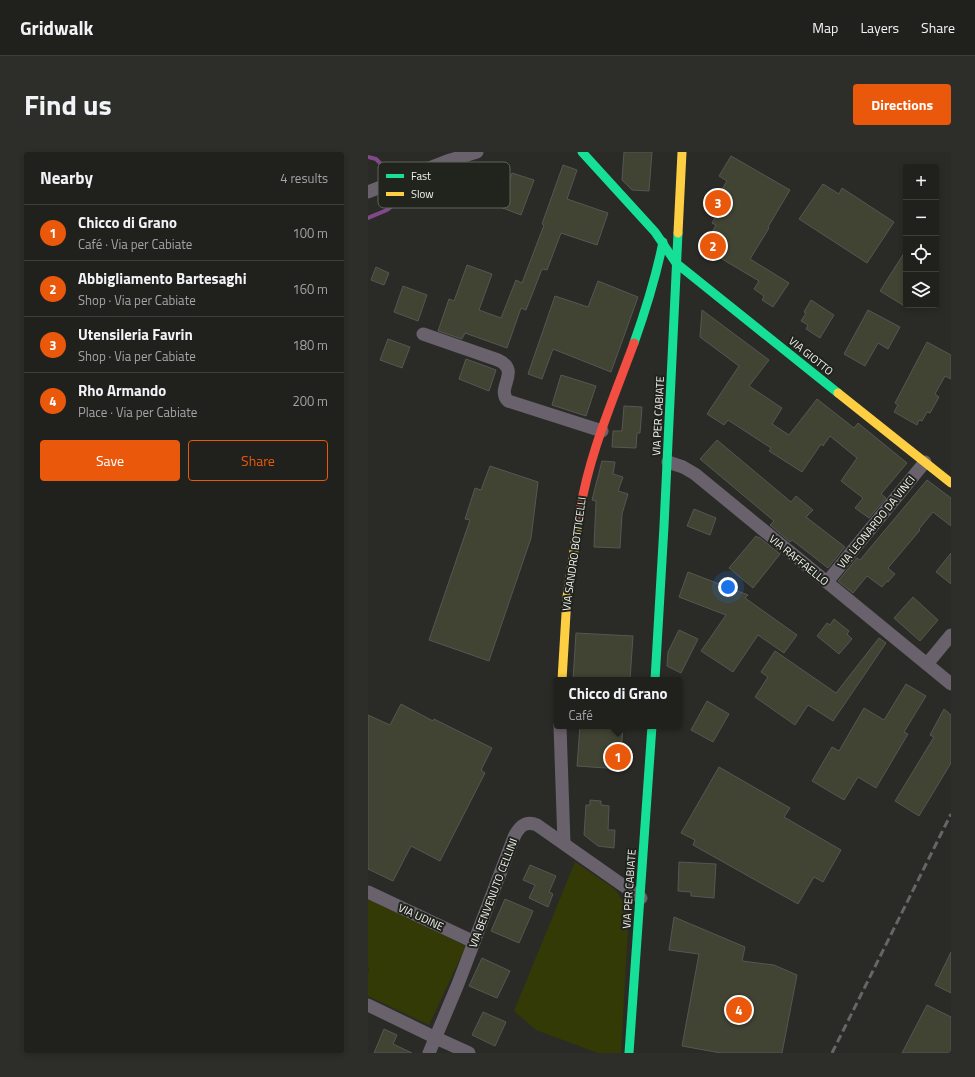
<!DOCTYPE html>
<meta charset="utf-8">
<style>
:root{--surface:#20201d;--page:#2d2d2a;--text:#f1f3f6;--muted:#a2a3a4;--line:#3d3e3b;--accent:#ea580c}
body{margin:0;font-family:"Titillium Web",sans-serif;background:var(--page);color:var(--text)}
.controls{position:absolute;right:12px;top:12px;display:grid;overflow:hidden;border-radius:4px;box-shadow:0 2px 6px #0003}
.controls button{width:36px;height:36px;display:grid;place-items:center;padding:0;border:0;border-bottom:1px solid var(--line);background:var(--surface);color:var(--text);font:20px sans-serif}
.you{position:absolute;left:360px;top:435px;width:14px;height:14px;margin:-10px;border:3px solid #fff;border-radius:50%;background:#1a73e8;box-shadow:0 0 0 6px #1a73e833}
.badge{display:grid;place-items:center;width:26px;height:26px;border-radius:50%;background:var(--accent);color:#fff;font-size:13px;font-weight:700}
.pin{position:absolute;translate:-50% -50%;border:2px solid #fff;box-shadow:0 1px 4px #0006}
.popup{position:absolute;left:186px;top:525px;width:128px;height:52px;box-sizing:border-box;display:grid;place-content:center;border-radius:4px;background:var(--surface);filter:drop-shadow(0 1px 3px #0005);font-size:13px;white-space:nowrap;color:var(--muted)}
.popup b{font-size:15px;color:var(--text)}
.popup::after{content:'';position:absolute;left:50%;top:100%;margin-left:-8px;border:8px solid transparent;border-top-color:var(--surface)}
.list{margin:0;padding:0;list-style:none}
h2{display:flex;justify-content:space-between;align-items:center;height:52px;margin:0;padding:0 16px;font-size:17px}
h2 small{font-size:13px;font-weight:400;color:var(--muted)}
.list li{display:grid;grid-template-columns:26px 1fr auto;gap:12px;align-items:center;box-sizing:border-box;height:56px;padding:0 16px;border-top:1px solid var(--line)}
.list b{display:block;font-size:15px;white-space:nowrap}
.list p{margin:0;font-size:13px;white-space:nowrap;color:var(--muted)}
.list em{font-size:13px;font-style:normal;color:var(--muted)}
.actions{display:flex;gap:8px;padding:12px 16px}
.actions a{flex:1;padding:9px 0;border:1px solid var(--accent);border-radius:4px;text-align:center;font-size:14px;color:var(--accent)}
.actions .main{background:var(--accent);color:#fff}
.icon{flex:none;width:22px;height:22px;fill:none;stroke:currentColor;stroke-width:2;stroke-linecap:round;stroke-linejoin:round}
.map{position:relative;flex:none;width:583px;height:901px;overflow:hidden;border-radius:4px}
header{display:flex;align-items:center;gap:24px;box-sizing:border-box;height:56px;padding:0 20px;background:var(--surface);border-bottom:1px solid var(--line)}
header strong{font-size:19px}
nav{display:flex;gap:22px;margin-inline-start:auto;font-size:14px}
.intro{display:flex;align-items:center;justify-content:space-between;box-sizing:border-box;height:96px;padding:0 24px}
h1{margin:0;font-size:28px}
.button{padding:10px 18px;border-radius:4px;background:var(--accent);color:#fff;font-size:14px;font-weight:700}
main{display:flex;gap:24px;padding:0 24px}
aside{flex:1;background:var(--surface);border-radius:4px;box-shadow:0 2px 6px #0003}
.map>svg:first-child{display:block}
</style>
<header>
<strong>Gridwalk</strong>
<nav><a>Map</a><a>Layers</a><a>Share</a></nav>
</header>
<div class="intro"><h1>Find us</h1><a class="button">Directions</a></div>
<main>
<aside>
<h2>Nearby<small>4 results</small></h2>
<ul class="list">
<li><span class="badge">1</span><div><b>Chicco di Grano</b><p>Café · Via per Cabiate</p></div><em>100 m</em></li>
<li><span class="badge">2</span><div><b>Abbigliamento Bartesaghi</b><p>Shop · Via per Cabiate</p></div><em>160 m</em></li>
<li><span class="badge">3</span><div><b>Utensileria Favrin</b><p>Shop · Via per Cabiate</p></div><em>180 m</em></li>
<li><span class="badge">4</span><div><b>Rho Armando</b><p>Place · Via per Cabiate</p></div><em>200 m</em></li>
</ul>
<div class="actions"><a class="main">Save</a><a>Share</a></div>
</aside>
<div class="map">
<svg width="583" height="901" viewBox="0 0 583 901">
<rect width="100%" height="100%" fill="#2a2b27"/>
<g fill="#343a05">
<path d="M207,710L247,737L261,758L253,901H230L168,878L146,859Z"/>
<path d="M0,747L98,794L61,873L0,844V820L2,817L0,816Z"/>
</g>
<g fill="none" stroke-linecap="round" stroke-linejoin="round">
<path stroke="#7f498a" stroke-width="4" d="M0,5L8,7L22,21L29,40L28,51L19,58L0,66"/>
</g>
<g fill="#414333" stroke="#565754">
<path d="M256,0H284L281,39L264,38L254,28Z"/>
<path d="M363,4L422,38L400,75L401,76L382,107L421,131L405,155L394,148L396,144L386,137L391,129L339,98L346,87L342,84L348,73L344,71L350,60L343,55L359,29L351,24Z"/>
<path d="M195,13L209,18L199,47L240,61L229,93L193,81L179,118L174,117L158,158L153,156L139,196L97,181L94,187L70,179L81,147L86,149L99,113L124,122L111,158L133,166L148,128L154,131L176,73L174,72Z"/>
<path d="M144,21L166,28L153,63L132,55Z"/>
<path d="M455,32L471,42L474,36L526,70L499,111L431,67Z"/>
<path d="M538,98V155L512,139Z"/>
<path d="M8,115L21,121L16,133L3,128Z"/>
<path d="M230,129L270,145L243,220L185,197L174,227L160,222L187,144L220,155Z"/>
<path d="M35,134L59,143L50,169L26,160Z"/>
<path d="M443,148L466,163L452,186L438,177L440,173L433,169L438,161L436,160Z"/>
<path d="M334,158L401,208L381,234L414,256L404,272L421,283L449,247L486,276L490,271L539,311L513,342L518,346L501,366L487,356L495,346L473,329L489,306L462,284L455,294L453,292L434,320L401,299L403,296L360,268L356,273L339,262L371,214L332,185Z"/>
<path d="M500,158L532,175L520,197L510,191L497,214L476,202Z"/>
<path d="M20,187L42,195L34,216L12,208Z"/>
<path d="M559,190L583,203V227L577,224L567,242L571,245L562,261L559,260L554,269L551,268L549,273L526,260L530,253L527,251Z"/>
<path d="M98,207L128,218L121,239L91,227Z"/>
<path d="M193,223L228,234L218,264L184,253Z"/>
<path d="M256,254L274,255L272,281H269L268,296L244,295L245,279H254Z"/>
<path d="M349,288L423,350L428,344L445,358L438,365L477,395L460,416L424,388L422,390L402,373L406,369L332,307Z"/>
<path d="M234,309L247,310L245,322L255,325L250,339L260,342L254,362L252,396L226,395L228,349L224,348Z"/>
<path d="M122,314L170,330L163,386L121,509L61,488L102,368L97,367L107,336L113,338Z"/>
<path d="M559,328L583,346V374L565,360L551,377L552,378L520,416L527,422L520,430L519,429L514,435L499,424L485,441L470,429L489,406L492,408Z"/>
<path d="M326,357L348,366L342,383L319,374Z"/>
<path d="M388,384L391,386V385L412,402L385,436L361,416Z"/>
<path d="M583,401V432L568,420Z"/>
<path d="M320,420L380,443L377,446L429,483L416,501L390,483L365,520L333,499L358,463L311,445Z"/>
<path d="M545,445L570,468L552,489L526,466Z"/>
<path d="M466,467L481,479L479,482L484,487L471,502L449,484L459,471L462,473Z"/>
<path d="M311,478L330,487L313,521L299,514L300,500Z"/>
<path d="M208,481L265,484L262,528H205Z"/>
<path d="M511,486L518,491L465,569L440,553L427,573L387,545L400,525L393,520L407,499L468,541Z"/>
<path d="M538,532L558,544L536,580L540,582L508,636L490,625L476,648L444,629L464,595L471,599L496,556L516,568Z"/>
<path d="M339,549L361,562L345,590L323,578Z"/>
<path d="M33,552L65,569L66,567L124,596L113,618L117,621L72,709L43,694L25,729L0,717V563L22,573Z"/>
<path d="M576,557L583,563V611L551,664L527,649L566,585L562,583Z"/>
<path d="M212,574H255L252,617L209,614Z"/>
<path d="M351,615L422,656L416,665L473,698L455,730L446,725L430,752L325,693L327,688L313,681Z"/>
<path d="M222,648L233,649V653L241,654L240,678H247L246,696L230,694L216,683L218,653H222Z"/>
<path d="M311,710L348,712L346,746L323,744V740L310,739Z"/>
<path d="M162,713L188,724L181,740L185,742L180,755L161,746L167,733L155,728Z"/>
<path d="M137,747L165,759L151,791L123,779Z"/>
<path d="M306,765L377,795L374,809L406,813L429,823L414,901H353L314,894L331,802L301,798Z"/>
<path d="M583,800V841L567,833Z"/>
<path d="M114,806L142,819L129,846L101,834Z"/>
<path d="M559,853L583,865V901H534Z"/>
<path d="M115,860L138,870L127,894L104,883Z"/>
<path d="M16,877L29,883L25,892L44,901H6Z"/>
</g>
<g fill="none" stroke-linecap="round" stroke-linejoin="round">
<g stroke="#69616b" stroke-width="13">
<path d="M0,40L79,9L109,0"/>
<path d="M55,182L130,208C154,219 127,236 140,249L234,279"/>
<path d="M300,310L315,315L327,322L583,532"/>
<path d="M459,430L557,310"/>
<path d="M559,512L583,483"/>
<path d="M192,574L196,691"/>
<path d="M0,740L106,790"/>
<path d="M0,853L68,886L101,901"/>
<path d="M61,901L90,832L146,685C151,675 157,668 169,673L273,746"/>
</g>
<g stroke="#16e098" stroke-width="9">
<path d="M214,0L287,80L308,111L470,241"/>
<path d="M266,191C278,157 288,125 295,90"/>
<path d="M287,528L296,374L310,81"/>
<path d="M261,901L284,574"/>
</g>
<g stroke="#ffcf43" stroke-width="9">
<path d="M310,81L314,0"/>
<path d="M470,241L583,331"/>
<path d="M194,528L199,445L211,365"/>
</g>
<path stroke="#f24e42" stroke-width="9" d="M211,365C220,304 245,248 266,191"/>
<path stroke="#666567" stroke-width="3" stroke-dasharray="8 4" stroke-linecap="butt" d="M464,901L583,662"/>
</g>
<g text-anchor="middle" stroke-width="4" stroke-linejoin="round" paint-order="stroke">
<g font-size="11" fill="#f4f5f1" stroke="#21231d">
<text transform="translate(443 204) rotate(39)" y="4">VIA GIOTTO</text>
<text transform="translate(290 264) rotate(-87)" y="4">VIA PER CABIATE</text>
<text transform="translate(508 370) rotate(-51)" y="4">VIA LEONARDO DA VINCI</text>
<text transform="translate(206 402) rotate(-82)" y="4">VIA SANDRO BOTTICELLI</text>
<text transform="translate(431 408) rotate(39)" y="4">VIA RAFFAELLO</text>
<text transform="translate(261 737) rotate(-86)" y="4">VIA PER CABIATE</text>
<text transform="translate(125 741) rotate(-69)" y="4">VIA BENVENUTO CELLINI</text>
<text transform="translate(53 765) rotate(25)" y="4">VIA UDINE</text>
</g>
</g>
<rect x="10" y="10" width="132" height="46" rx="6" fill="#21231d" stroke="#60625d" stroke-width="1"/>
<rect x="18" y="22" width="18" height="4" fill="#16e098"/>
<rect x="18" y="40" width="18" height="4" fill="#ffcf43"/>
<g font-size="11" fill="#f4f5f1">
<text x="43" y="28">Fast</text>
<text x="43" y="46">Slow</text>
</g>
</svg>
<div class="controls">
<button>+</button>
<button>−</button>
<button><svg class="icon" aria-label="locate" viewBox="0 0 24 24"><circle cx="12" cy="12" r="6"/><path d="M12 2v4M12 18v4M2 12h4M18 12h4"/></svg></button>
<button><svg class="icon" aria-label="layers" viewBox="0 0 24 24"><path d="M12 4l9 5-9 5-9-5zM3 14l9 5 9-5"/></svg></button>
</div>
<div class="you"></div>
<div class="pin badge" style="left:250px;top:605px">1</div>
<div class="popup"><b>Chicco di Grano</b>Café</div>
<div class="pin badge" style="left:345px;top:94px">2</div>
<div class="pin badge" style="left:350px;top:51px">3</div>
<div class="pin badge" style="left:371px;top:858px">4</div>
</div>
</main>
